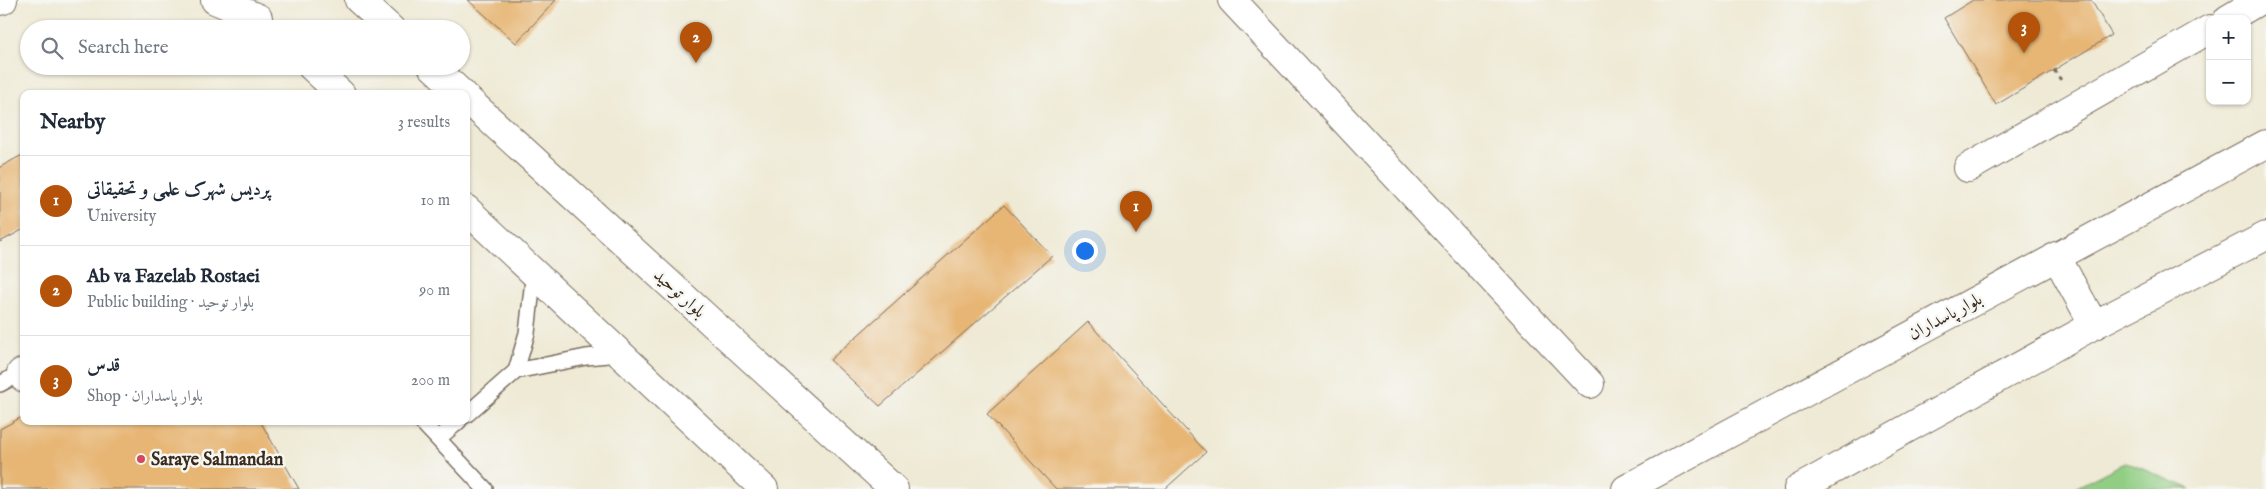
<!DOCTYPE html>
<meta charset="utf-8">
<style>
:root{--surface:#fff;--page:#f6f6f7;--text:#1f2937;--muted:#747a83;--line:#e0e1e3;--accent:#b45309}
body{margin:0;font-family:"IM FELL English",Amiri,serif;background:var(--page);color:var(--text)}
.controls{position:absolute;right:15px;top:15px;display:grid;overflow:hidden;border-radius:10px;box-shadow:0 1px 4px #0004}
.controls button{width:45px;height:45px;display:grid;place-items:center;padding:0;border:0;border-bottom:1px solid var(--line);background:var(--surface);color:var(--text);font:25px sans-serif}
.you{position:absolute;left:1084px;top:250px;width:18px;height:18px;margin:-12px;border:4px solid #fff;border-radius:50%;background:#1a73e8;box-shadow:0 0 0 8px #1a73e833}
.badge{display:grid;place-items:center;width:32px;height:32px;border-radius:50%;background:var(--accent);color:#fff;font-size:16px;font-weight:700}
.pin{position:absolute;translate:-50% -41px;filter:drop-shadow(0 1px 2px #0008)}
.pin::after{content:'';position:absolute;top:26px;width:18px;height:15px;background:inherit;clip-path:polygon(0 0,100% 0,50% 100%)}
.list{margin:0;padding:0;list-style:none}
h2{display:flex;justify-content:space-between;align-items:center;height:65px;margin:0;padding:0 20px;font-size:21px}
h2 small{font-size:16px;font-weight:400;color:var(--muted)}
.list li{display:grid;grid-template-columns:32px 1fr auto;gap:15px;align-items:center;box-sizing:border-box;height:90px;padding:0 20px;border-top:1px solid var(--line)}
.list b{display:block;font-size:19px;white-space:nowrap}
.list p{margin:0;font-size:16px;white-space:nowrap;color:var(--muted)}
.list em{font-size:16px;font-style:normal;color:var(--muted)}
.icon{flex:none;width:28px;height:28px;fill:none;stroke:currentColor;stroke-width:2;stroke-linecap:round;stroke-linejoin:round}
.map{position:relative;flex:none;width:2266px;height:489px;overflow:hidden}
.search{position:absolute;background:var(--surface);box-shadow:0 1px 4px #0004;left:20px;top:20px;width:450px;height:55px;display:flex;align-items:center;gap:12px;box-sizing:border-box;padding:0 18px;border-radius:28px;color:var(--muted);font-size:19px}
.panel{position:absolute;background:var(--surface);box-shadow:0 1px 4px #0004;left:20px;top:90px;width:450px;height:335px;border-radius:10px}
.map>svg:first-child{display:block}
</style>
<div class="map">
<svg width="2266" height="489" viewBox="0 0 2266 489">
<rect width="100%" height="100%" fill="#f6f6f2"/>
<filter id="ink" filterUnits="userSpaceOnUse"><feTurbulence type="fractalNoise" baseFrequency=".02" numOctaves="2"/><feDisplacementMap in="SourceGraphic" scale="10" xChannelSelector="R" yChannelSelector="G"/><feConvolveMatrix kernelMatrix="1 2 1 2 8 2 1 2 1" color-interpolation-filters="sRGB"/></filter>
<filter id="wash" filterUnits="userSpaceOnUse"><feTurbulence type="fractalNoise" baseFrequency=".0096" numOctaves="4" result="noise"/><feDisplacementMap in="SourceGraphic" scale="20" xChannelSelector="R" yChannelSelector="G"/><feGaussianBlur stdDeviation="1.12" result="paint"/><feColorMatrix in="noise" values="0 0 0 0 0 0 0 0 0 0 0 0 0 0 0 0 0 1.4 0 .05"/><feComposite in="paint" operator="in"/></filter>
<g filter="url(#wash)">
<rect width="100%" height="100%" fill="#efead5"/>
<path fill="#91ce84" stroke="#667c51" d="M2126,462L2191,489H2073Z"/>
<g id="blocks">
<g fill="#e7b675">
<path d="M468,0H556L516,43Z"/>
<path d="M1973,0H2091L2112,35L1996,105L1944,18Z"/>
<path d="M24,154V229L0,242V167Z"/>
<path d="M1004,205L1052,256L880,406L830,360Z"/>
<path d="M1088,322L1206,452L1165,489H1056L987,414Z"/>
<path d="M24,416V421H260L299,489H0V429Z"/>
</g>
</g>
</g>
<g filter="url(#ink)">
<use href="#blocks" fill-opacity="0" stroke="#7a6d5e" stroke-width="1"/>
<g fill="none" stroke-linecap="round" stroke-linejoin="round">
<defs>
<g id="lane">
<path d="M516,371L527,333L534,271"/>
<path d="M0,384L24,371"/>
<path d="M466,415L516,371L586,357L619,354"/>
<path d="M421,421L485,489"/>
<path d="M439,438L459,421"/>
</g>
<g id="street">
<path d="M2228,19L2260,0"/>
<path d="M1968,168L2210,29"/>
<path d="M2056,256L2094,325"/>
<path d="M21,373L24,378"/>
</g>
<g id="secondary">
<path d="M215,0L258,18"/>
<path d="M359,0L391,29"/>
<path d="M1232,0L1590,384"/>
<path d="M0,1L3,0"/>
<path d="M311,66L341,94"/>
<path d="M432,66L462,94"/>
<path d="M466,98L894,489"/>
<path d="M466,209L764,489"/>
<path d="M1626,489L2266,144"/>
<path d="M1798,489L2094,325L2266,236"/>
</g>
</defs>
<use href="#lane" stroke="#7a6d5e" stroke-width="18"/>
<use href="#street" stroke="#7a6d5e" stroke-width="30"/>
<use href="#secondary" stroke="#7a6d5e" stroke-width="30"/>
<path stroke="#7a6d5e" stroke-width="3" stroke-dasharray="4 4" stroke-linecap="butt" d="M2054,70L2061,80"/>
<use href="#lane" stroke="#fff" stroke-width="15"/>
<use href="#street" stroke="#fff" stroke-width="28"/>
<use href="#secondary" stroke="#fff" stroke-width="28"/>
</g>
</g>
<circle fill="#d1495b" stroke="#f6f6f2" stroke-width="2" cx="141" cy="459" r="5"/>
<g text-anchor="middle" stroke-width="5" stroke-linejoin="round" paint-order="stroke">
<g font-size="18" fill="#3b2a1e" stroke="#f6f6f2">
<text transform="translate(680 293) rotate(42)" y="6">بلوار توحید</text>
<text transform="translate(1945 316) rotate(-28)" y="6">بلوار پاسداران</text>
</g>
<g font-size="18" font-weight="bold" fill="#3b2a1e" stroke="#f6f6f2" text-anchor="start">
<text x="151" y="465">Saraye Salmandan</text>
</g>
</g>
</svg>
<div class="controls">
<button>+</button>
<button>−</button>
</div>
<div class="you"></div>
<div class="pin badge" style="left:1136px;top:232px">1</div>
<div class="pin badge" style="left:696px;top:63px">2</div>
<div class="pin badge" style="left:2024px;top:53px">3</div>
<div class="search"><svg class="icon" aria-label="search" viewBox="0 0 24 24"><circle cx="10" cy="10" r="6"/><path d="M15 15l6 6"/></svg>Search here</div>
<section class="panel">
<h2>Nearby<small>3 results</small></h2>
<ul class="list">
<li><span class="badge">1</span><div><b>پردیس شهرک علمی و تحقیقاتی</b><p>University</p></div><em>10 m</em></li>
<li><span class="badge">2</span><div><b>Ab va Fazelab Rostaei</b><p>Public building · بلوار توحید</p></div><em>90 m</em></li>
<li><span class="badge">3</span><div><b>قدس</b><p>Shop · بلوار پاسداران</p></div><em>200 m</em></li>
</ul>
</section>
</div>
